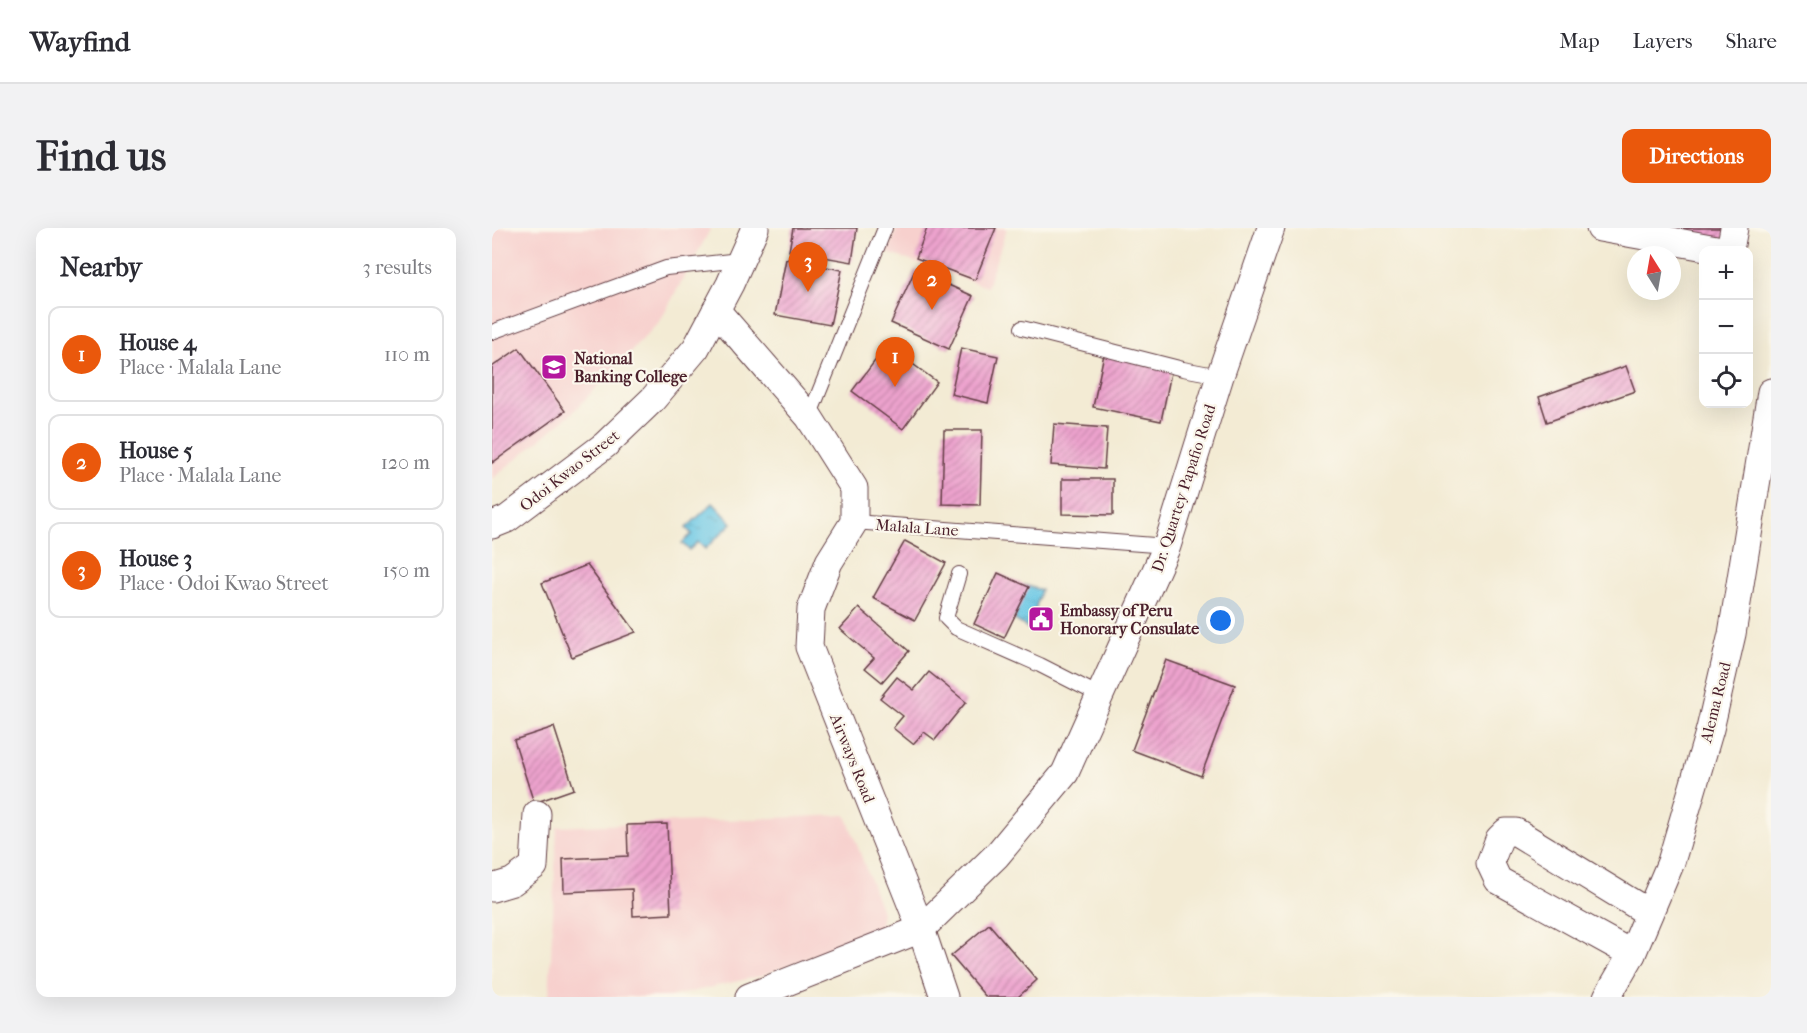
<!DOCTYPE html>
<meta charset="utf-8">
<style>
:root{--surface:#fff;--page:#f2f2f3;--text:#2b2b33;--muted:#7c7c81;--line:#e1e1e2;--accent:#ea580c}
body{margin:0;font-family:"IM FELL French Canon",serif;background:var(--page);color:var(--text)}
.controls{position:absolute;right:18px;top:18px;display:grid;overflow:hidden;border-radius:12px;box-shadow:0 6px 24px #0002}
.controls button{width:54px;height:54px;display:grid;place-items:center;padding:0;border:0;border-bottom:2px solid var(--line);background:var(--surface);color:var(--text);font:30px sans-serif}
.compass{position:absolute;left:1135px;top:18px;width:54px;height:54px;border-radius:50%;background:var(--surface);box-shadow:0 6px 24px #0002;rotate:349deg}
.you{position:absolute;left:729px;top:393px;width:21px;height:21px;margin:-15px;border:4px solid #fff;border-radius:50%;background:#1a73e8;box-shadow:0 0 0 9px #1a73e833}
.badge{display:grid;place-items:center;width:39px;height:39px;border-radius:50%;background:var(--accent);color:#fff;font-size:20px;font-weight:700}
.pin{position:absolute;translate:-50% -50px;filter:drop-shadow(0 2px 3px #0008)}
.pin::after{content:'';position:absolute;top:32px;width:21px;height:18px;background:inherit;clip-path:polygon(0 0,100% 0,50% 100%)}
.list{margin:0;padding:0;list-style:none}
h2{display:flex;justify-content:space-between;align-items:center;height:78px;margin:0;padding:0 24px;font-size:26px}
h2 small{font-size:20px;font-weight:400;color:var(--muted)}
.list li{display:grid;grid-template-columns:39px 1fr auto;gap:18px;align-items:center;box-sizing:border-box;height:96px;margin:0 12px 12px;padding:0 12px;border:2px solid var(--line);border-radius:12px}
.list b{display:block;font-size:22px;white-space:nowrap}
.list p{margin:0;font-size:20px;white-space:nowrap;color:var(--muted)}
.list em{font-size:20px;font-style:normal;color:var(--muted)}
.icon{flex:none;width:33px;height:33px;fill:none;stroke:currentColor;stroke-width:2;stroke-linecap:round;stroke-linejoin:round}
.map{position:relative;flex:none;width:1279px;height:769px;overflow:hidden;border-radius:12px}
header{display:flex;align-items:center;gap:36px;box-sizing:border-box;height:84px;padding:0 30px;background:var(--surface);border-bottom:2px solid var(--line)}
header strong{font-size:28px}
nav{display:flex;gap:33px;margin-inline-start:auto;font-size:21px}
.intro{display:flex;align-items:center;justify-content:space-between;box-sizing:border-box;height:144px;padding:0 36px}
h1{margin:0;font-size:42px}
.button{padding:15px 27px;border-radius:12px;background:var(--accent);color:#fff;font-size:21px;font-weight:700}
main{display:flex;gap:36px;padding:0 36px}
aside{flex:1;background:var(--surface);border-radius:12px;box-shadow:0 6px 24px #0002}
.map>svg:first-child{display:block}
</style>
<header>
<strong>Wayfind</strong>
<nav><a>Map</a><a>Layers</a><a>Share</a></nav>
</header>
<div class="intro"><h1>Find us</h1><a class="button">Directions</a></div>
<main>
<aside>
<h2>Nearby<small>3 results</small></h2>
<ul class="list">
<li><span class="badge">1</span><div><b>House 4</b><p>Place · Malala Lane</p></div><em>110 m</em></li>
<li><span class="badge">2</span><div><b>House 5</b><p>Place · Malala Lane</p></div><em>120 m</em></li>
<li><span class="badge">3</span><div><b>House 3</b><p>Place · Odoi Kwao Street</p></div><em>150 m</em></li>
</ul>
</aside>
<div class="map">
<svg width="1279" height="769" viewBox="0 0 1279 769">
<defs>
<pattern id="water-ripples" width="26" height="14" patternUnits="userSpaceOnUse" patternTransform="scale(1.5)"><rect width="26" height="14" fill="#66c6e4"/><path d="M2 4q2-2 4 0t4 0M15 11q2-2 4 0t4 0" fill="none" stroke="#56a0b9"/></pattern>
<pattern id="building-hatch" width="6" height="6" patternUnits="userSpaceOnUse" patternTransform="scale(1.5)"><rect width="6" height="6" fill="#eda3ce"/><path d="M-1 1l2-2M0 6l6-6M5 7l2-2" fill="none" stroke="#c284a7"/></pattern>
</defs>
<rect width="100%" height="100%" fill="#fbf7ec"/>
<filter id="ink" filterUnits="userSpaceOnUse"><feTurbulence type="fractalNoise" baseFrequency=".0167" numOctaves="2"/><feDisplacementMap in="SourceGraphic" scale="12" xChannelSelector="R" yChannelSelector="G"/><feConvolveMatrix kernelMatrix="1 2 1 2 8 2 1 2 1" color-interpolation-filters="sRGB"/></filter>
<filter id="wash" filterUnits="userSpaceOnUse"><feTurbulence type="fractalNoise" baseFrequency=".008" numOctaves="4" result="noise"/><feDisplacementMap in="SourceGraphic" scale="24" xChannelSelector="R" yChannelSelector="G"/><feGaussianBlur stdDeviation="1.35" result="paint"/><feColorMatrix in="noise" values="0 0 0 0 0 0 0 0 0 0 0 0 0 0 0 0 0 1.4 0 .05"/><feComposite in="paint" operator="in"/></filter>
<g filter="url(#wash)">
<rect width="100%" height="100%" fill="#f3ebd4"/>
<g fill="#f7d0cd">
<path d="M0,0H219L168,93L80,185L0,251Z"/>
<path d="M405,0H515L495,59L396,25Z"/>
<path d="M354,587L390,684L387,703L268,748L177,769H57L65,599Z"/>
</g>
<g fill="url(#water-ripples)" stroke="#587288" stroke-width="1.5">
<path d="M221,275L240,295L213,321L206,314L197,322L190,315L200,306L194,300Z"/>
<path d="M532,357L549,362L537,401L523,392Z"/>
</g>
<g id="blocks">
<g fill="url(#building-hatch)">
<path d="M301,0H365L360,34L297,23Z"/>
<path d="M435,0H504L483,52L424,30Z"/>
<path d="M1161,0H1234L1231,17Z"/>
<path d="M294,31L350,42L338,97L283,87Z"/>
<path d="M423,42L481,68L457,121L399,95Z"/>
<path d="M395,117L445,154L411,201L360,163Z"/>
<path d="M27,120L73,183L0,235V139Z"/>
<path d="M469,120L506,128L496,175L459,166Z"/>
<path d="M612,126L680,140L669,193L601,179Z"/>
<path d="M1134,138L1143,163L1055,194L1047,169Z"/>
<path d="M562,196L615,200L612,241L559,237Z"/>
<path d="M452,202H490L488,277L450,276Z"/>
<path d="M570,251H621V287L570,286Z"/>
<path d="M413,313L454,335L423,392L381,370Z"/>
<path d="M95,337L144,404L80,429L50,355Z"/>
<path d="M506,345L537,359L512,410L482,396Z"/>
<path d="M367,380L417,423L390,454L373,440L382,430L348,401Z"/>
<path d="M674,432L743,457L709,548L640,522Z"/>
<path d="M437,444L474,474L443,512L432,504L421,516L401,500L411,488L388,470L405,449L422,462Z"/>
<path d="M62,499L82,561L42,575L22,512Z"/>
<path d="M175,596L179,686L141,688L140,661L72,664L71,631L136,628L135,597Z"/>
<path d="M497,696L545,752L526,769H494L459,728Z"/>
</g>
</g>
</g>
<g filter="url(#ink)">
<use href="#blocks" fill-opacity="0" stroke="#633e44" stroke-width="1.5"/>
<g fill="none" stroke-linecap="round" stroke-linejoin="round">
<defs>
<g id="lane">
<path d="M530,100L691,141L728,148"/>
<path d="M0,104L174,40L248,32"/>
<path d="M317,189L393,0"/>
<path d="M362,294L675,318"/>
<path d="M467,346L454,390L464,400L548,437L609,468"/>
</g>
<g id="street">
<path d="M1108,0L1230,22"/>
<path d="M1238,22L1242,0"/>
<path d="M224,82L317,189L362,260V294L337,334L319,381L317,419L429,701L452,769"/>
<path d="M0,297L15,291L113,217L161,171L204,120L238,56L263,0"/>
<path d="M0,660L20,654L42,638L45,586"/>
<path d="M1140,726L1006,652L998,635L1007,611L1014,604H1024L1157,685"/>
<path d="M257,769L429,701L505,627L573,545L675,318L728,148L779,0"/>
<path d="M1115,769L1140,726L1179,634L1218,501L1240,406L1279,164"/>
</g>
</defs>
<use href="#lane" stroke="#633e44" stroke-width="16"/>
<use href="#street" stroke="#633e44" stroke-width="29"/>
<use href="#lane" stroke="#fff" stroke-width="14"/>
<use href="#street" stroke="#fff" stroke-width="27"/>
</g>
</g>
<defs>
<symbol id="university-square" viewBox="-11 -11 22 22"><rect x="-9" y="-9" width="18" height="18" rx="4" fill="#b5179e" stroke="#fbf7ec"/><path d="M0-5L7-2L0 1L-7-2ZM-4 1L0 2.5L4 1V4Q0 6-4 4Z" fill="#fff"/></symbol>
<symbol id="civic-square" viewBox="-11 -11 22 22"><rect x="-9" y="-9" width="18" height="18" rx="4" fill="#b5179e" stroke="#fbf7ec"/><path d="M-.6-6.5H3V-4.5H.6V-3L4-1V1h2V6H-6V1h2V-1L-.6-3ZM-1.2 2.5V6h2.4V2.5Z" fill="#fff"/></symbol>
</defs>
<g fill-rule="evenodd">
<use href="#university-square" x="47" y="124" width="30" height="30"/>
<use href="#civic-square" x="534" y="376" width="30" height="30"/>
</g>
<g text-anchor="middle" stroke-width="4.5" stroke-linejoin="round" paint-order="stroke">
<g font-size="16" font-weight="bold" fill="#4a1f2b" stroke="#fbf7ec" text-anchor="start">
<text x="82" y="136">National<tspan x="82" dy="18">Banking College</tspan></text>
<text x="568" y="388">Embassy of Peru<tspan x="568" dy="18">Honorary Consulate</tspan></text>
</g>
<g font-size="16" fill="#4a1f2b" stroke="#fbf7ec">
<text transform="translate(77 242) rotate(-38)" y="6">Odoi Kwao Street</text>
<text transform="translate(691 260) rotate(-72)" y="6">Dr. Quartey Papafio Road</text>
<text transform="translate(425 299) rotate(4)" y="6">Malala Lane</text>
<text transform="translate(1223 474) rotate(-76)" y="6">Alema Road</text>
<text transform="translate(361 530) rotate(68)" y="6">Airways Road</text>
</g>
</g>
</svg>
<div class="controls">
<button>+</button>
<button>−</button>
<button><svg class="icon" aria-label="locate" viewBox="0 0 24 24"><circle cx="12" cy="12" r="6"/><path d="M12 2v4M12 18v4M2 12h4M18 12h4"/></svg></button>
</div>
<svg class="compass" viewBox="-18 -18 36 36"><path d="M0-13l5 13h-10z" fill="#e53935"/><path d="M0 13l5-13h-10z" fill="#7c7c81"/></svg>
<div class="you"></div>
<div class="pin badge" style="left:403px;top:159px">1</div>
<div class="pin badge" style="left:440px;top:82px">2</div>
<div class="pin badge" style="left:316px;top:64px">3</div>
</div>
</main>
